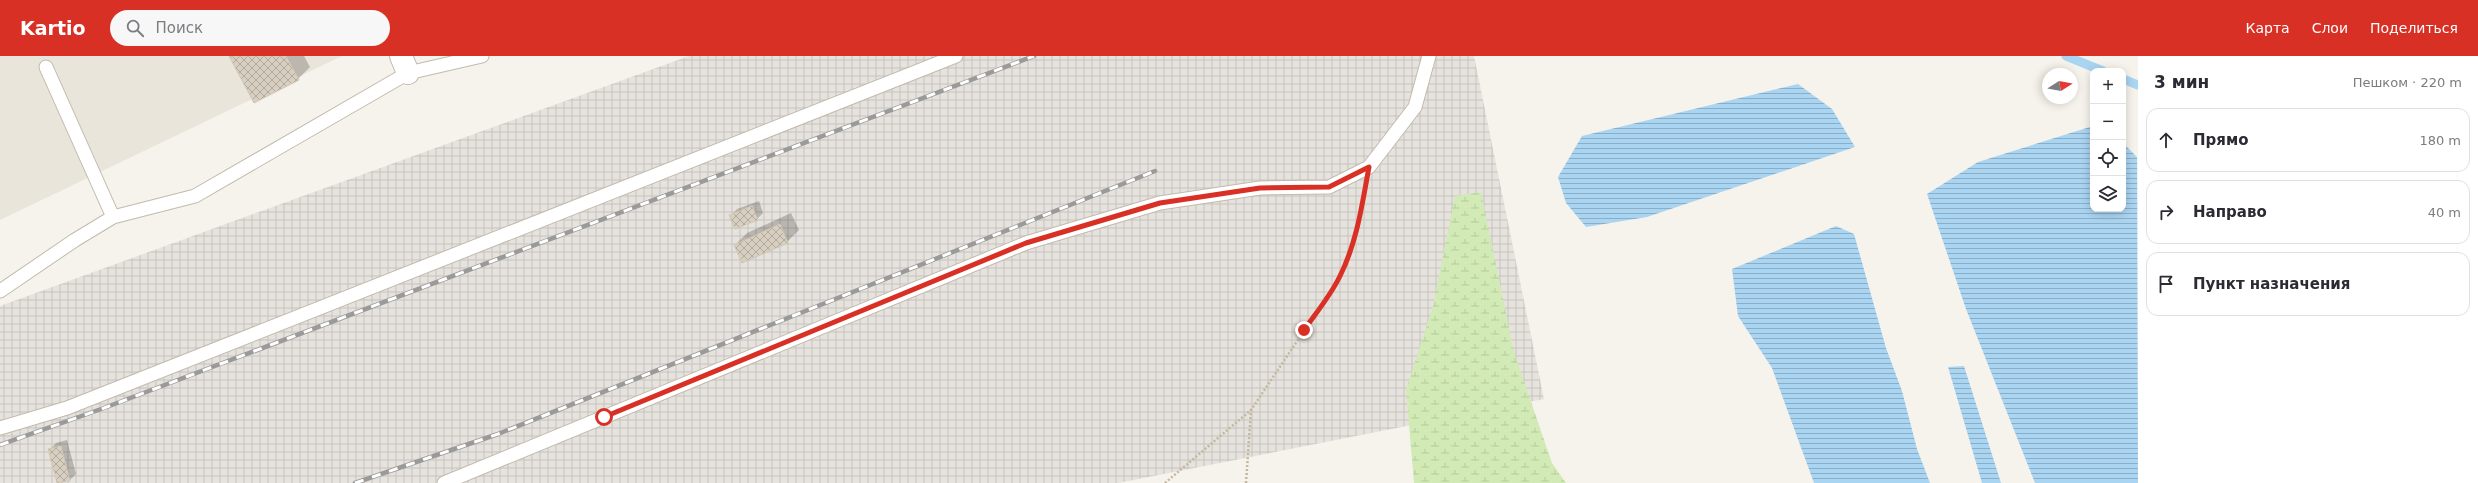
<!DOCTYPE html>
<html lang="ru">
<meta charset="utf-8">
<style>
:root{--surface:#fff;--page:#f7f7f7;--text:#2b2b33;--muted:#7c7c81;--line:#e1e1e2;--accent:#d93025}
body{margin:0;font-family:"DejaVu Sans",sans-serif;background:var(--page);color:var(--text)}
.controls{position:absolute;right:12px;top:12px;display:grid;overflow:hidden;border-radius:8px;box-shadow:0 2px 10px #0003}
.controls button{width:36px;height:36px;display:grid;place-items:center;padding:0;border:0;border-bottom:1px solid var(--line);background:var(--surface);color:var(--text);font:20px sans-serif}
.compass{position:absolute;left:2042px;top:12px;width:36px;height:36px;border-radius:50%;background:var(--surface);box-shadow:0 2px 10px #0003;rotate:79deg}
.stop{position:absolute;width:12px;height:12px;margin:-9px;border:3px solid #d93025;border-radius:50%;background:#fff}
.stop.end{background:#d93025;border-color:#fff;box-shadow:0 1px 4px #0008}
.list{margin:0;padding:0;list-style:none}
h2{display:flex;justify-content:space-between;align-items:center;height:52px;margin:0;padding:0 16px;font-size:17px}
h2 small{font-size:13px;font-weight:400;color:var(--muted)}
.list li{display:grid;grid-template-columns:26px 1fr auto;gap:12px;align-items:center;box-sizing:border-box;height:64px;margin:0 8px 8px;padding:0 8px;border:1px solid var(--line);border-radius:12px}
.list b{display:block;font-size:15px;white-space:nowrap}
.list em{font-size:13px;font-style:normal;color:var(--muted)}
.icon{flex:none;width:22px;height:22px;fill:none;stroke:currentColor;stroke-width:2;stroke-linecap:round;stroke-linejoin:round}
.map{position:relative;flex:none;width:2138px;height:427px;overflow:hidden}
header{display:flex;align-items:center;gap:24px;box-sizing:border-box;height:56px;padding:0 20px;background:var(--accent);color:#fff}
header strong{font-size:19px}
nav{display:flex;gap:22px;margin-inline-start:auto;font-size:14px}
.search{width:280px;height:36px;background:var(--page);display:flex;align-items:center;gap:10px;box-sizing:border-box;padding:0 14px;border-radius:22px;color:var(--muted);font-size:15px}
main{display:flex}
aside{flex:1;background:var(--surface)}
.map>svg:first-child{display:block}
</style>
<header>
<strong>Kartio</strong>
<div class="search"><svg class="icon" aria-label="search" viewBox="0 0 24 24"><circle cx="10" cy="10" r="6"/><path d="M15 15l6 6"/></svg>Поиск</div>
<nav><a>Карта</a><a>Слои</a><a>Поделиться</a></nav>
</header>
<main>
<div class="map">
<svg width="2138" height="427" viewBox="0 0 2138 427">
<defs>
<pattern id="industrial-grid" width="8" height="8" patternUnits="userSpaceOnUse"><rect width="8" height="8" fill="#e6e2dd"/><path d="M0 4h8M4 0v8" fill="none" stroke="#c7c3be"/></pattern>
<pattern id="wetland-marsh" width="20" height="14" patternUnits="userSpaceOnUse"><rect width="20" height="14" fill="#d2eab5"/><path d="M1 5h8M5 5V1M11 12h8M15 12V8" fill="none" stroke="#b6ca9c"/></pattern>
<pattern id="water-rules" width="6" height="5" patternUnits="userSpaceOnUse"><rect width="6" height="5" fill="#a9d4f2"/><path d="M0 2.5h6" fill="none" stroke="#8caec5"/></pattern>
<pattern id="building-cross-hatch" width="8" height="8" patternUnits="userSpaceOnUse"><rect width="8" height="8" fill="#d8cfc1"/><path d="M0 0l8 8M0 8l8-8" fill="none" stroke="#b1aa9e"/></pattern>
</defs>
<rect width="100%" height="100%" fill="#f6f3ec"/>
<path fill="#eae5da" d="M0,0H342L0,164Z"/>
<path fill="url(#industrial-grid)" d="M689,0H1474L1544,343L1118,427H0V250Z"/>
<path fill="url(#wetland-marsh)" d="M1481,136L1514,296L1552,407L1566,427H1414L1406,334L1433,250L1455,140Z"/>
<g fill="url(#water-rules)">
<path d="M1798,28L1832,53L1855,91L1647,161L1586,171L1566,147L1558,121L1582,80Z"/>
<path d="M2093,70V153H2123V87L2137,101L2138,427H2035L1966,253L1927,138L1978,106Z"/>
<path d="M1836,170L1854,178L1886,292L1902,335L1917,393L1930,427H1814L1772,312L1738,260L1732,213Z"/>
<path d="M1964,310L2001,427H1982L1948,311Z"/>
</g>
<g fill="#0003">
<path d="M230,0H304L310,11L298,23Z"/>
<path d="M759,145L763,157L757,163L731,160L737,153Z"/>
<path d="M791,157L799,174L787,186L735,189L747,177Z"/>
<path d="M67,384L76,418L70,424L58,427L50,394L56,387Z"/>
</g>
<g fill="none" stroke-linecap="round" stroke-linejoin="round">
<g stroke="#a9d4f2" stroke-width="9">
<path d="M2066,0L2103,15"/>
<path d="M2123,23L2138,29"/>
</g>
</g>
<g fill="url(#building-cross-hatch)" stroke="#d3c7b4">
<path d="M229,0H286L299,24L254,47Z"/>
<path d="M752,150L758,164L735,173L729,159Z"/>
<path d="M780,168L788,187L742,207L734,189Z"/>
<path d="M61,390L70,425L57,427L48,393Z"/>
</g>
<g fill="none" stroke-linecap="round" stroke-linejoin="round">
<defs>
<g id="lane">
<path d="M46,11L113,161"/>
<path d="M0,235L75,184L113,161L195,140L408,17L482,0"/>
<path d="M0,372L67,352L956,0"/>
<path d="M444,427L1026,187L1160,147L1260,132L1329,131L1369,111L1415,51L1429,0"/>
</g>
<path id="street" d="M401,0L408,17"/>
</defs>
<use href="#lane" stroke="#c2bbae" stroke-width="15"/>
<use href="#street" stroke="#c2bbae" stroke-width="24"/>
<g stroke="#c4b79f" stroke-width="2.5" stroke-dasharray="2 2" stroke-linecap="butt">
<path d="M1165,427L1251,354L1340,221L1356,180L1364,138"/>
<path d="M1246,427L1251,354"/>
</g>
<use href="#lane" stroke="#fff" stroke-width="13"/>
<use href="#street" stroke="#fff" stroke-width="22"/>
<defs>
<g id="rail">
<path d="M0,389L104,352L1034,0"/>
<path d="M355,427L498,378L1155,115"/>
</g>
</defs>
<use href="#rail" stroke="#9a9a9a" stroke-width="4.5"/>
<use href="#rail" stroke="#fff" stroke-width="3" stroke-dasharray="9" stroke-linecap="butt"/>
</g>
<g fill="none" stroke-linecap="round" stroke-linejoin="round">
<path stroke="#d93025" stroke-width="5" d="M604,361L1026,187L1160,147L1260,132L1329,131L1369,111C1362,149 1357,186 1340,220C1331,239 1316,257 1304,274"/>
</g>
</svg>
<div class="controls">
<button>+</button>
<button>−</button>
<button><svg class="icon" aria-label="locate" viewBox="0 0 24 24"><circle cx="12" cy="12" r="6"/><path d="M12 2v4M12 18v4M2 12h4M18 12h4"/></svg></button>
<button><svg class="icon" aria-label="layers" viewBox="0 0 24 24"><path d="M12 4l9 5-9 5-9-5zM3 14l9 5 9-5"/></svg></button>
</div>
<svg class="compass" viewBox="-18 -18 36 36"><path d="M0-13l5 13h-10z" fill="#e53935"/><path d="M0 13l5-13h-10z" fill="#7c7c81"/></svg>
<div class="stop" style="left:604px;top:361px"></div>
<div class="stop end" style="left:1304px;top:274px"></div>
</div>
<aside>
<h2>3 мин<small>Пешком · 220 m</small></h2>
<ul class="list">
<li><svg class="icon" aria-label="ahead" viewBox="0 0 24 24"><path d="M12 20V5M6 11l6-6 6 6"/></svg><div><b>Прямо</b></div><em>180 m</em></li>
<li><svg class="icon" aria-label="right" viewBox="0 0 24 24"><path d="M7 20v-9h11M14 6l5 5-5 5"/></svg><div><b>Направо</b></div><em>40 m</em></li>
<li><svg class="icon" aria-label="arrive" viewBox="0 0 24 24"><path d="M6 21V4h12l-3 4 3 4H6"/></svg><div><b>Пункт назначения</b></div></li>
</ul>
</aside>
</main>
